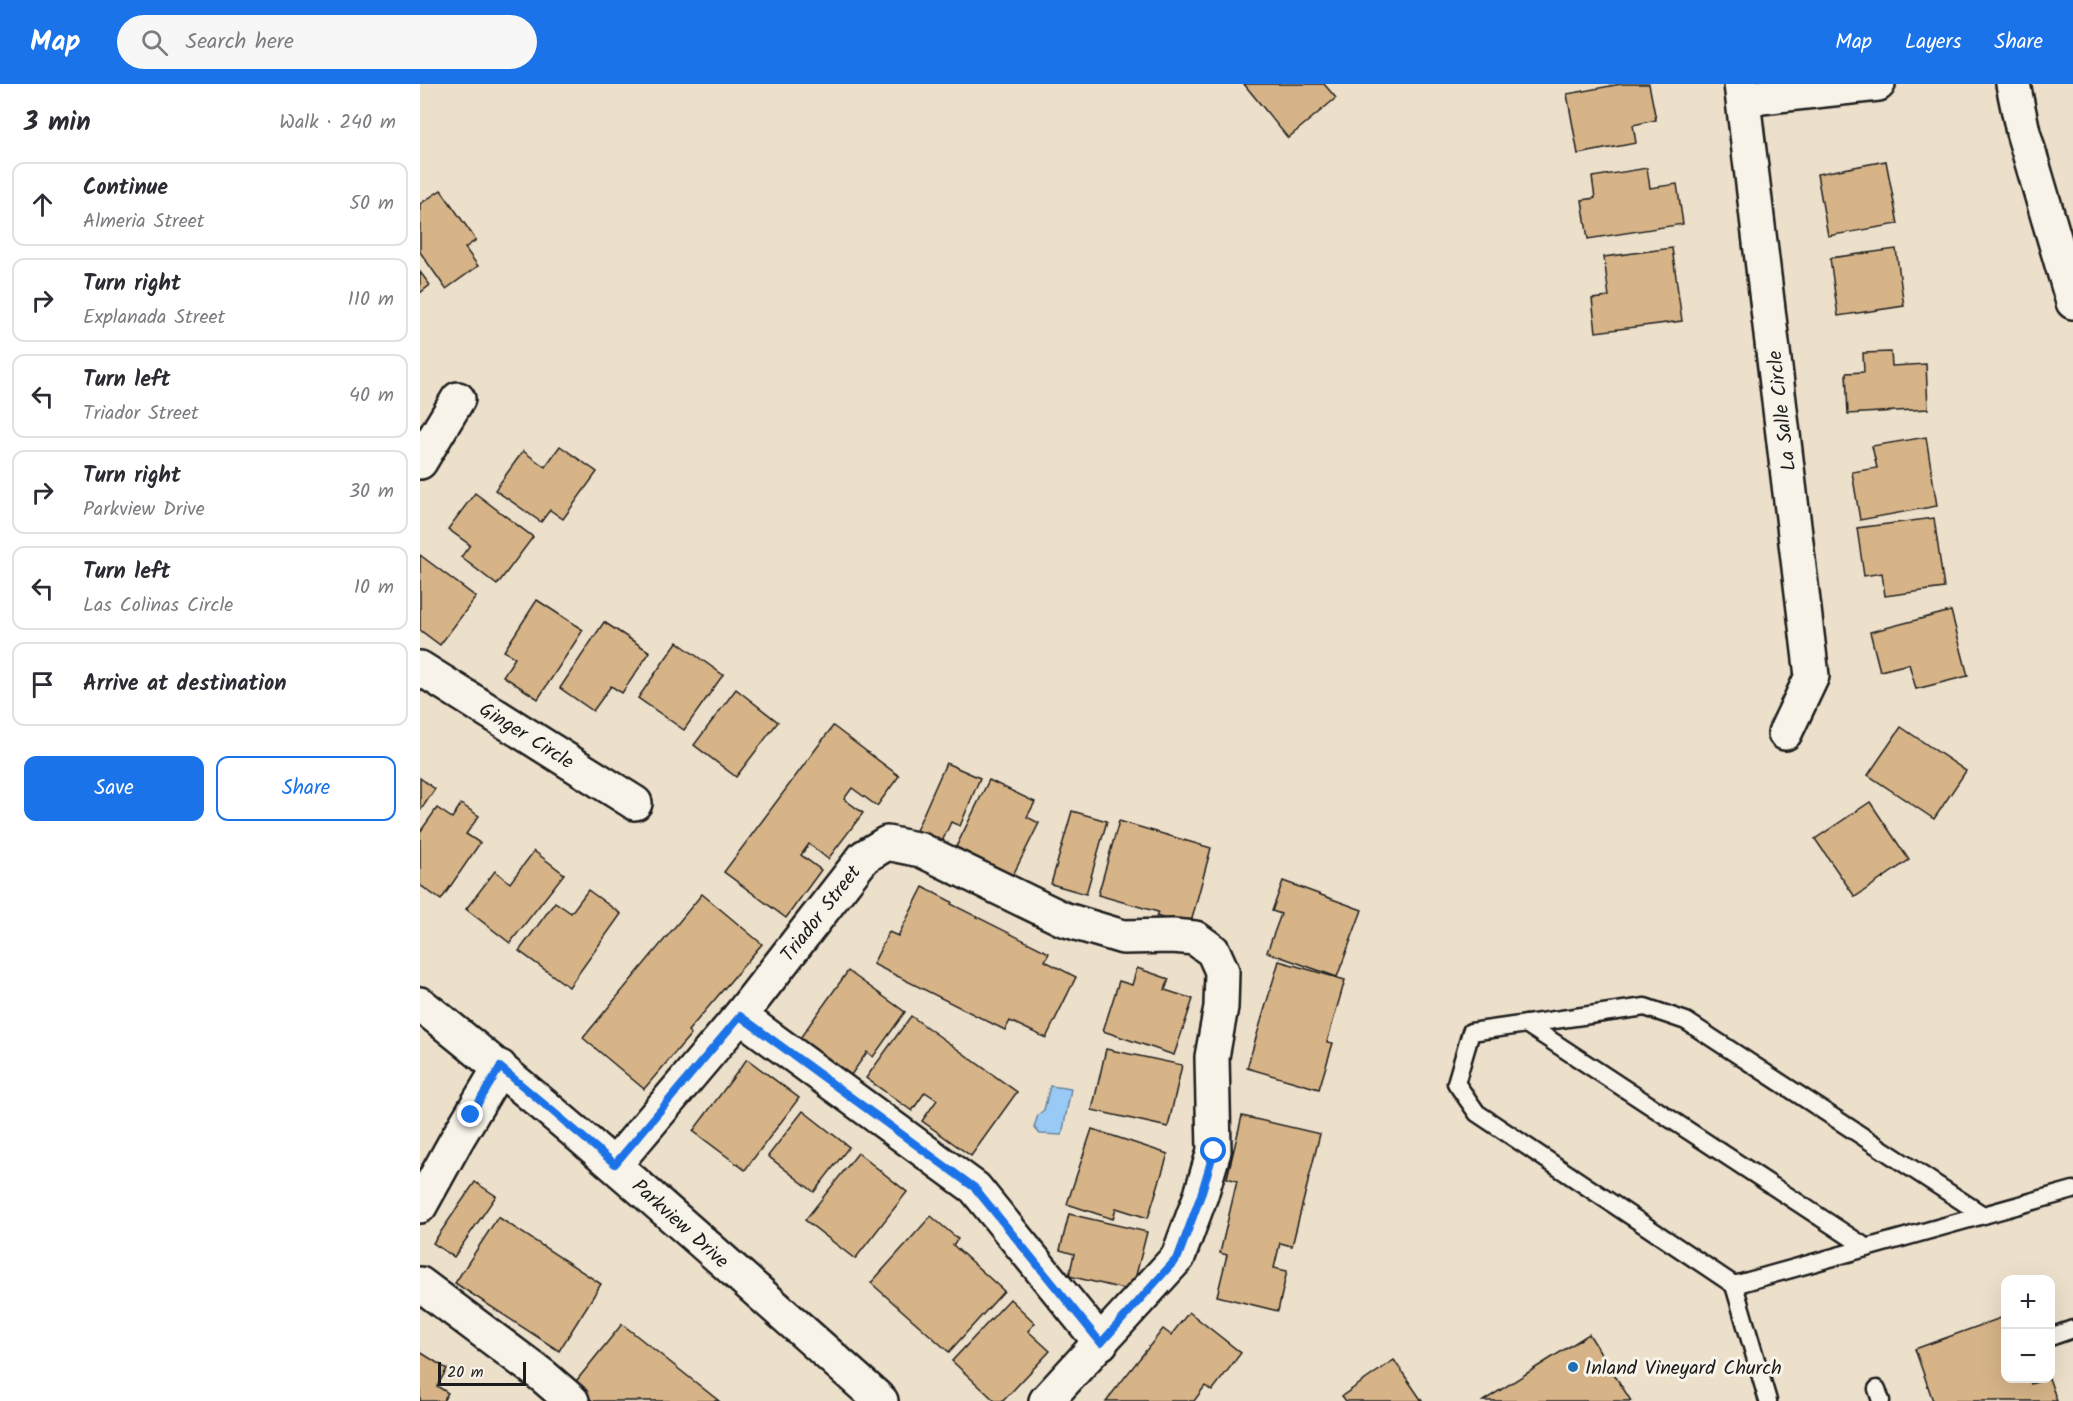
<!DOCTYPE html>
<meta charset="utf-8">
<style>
:root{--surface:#fff;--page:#f7f7f7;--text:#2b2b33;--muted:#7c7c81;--line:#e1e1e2;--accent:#1a73e8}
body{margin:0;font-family:Kalam,sans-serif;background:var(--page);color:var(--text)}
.controls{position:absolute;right:18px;bottom:18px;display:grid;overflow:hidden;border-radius:12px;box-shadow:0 6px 24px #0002}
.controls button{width:54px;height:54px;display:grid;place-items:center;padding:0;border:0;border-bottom:2px solid var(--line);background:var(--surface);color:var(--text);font:30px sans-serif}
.scale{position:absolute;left:18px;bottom:15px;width:88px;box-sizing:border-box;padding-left:6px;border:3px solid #1c1c1c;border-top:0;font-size:16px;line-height:21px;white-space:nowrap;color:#1c1c1c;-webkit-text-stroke:4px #f7f3e8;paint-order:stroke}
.stop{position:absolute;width:18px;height:18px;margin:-14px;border:4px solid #1a73e8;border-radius:50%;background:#fff}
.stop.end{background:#1a73e8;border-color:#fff;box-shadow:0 2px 6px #0008}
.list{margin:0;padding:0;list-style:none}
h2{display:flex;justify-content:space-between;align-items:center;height:78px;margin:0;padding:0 24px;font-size:26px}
h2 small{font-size:20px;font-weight:400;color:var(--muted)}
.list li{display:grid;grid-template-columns:39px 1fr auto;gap:18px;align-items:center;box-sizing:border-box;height:84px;margin:0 12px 12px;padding:0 12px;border:2px solid var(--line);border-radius:12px}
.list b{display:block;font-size:22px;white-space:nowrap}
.list p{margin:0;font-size:20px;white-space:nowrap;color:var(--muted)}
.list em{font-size:20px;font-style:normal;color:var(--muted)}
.actions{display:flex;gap:12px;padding:18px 24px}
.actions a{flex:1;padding:14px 0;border:2px solid var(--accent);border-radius:12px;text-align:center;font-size:21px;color:var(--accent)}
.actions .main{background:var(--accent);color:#fff}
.icon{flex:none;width:33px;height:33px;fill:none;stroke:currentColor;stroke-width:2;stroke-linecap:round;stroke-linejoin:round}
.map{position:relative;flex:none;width:1653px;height:1317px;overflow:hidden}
header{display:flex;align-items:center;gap:36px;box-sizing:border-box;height:84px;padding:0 30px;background:var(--accent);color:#fff}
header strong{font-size:28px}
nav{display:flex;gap:33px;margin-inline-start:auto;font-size:21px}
.search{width:420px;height:54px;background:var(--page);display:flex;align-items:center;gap:15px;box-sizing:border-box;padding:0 21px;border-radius:33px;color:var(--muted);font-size:22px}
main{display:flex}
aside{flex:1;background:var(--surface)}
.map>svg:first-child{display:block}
</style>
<header>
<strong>Map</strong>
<div class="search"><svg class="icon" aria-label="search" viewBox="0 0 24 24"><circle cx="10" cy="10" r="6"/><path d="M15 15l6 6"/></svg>Search here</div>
<nav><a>Map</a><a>Layers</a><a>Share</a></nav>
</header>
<main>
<aside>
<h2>3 min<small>Walk · 240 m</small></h2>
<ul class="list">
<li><svg class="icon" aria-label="ahead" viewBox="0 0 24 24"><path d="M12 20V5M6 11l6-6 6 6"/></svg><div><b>Continue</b><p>Almeria Street</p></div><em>50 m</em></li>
<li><svg class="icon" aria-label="right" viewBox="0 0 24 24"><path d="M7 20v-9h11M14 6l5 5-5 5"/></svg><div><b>Turn right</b><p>Explanada Street</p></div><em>110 m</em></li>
<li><svg class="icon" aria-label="left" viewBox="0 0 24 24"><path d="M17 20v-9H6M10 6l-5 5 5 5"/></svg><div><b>Turn left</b><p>Triador Street</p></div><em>40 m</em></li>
<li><svg class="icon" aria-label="right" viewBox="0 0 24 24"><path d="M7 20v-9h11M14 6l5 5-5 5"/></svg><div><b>Turn right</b><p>Parkview Drive</p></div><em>30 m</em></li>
<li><svg class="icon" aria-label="left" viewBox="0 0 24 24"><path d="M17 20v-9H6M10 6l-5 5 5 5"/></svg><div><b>Turn left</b><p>Las Colinas Circle</p></div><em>10 m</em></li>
<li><svg class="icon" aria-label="arrive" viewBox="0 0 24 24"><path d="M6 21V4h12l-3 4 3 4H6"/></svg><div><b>Arrive at destination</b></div></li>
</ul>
<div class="actions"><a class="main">Save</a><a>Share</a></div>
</aside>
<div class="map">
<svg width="1653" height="1317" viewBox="0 0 1653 1317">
<rect width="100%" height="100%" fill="#ede0cb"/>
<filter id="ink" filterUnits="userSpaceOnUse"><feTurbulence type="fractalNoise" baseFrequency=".0167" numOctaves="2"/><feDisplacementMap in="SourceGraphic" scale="12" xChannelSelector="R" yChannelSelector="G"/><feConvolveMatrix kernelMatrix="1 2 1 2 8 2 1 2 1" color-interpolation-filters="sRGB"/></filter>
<g filter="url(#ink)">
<path fill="#99caf6" stroke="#67849f" stroke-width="1.5" d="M630,1002L651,1005L642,1051L620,1050L614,1043L618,1031L624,1026Z"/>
<g fill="#d6b488" stroke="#1c1c1c" stroke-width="1.5">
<path d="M824,0H904L916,14L868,54Z"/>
<path d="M1201,0H1229L1236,36L1213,41L1216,59L1158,70L1147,10Z"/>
<path d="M1466,77L1478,140L1408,152L1397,90Z"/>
<path d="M1227,84L1230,104L1257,100L1263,140L1168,155L1162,116L1175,114L1172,93Z"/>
<path d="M21,106L56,156L45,164L58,182L26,205L0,168V120Z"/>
<path d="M1252,164L1262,237L1176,248L1172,215L1189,213L1184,173Z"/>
<path d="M1476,165L1484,222L1418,232L1410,174Z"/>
<path d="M0,188L10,201L0,209Z"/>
<path d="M1471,268L1472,282L1506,280L1508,325L1428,330L1426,289L1444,288L1443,269Z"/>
<path d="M1506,353L1517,422L1440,436L1432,388L1457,384L1452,362Z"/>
<path d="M140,362L177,388L143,435L130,426L121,438L75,406L103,367L125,383Z"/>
<path d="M55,409L113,453L77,501L41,473L50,461L28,445Z"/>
<path d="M1514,434L1524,504L1465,512L1462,489L1444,492L1437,444Z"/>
<path d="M0,471L56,513L20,561L0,546Z"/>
<path d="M117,516L163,546L118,615L83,592L95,574L84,567Z"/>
<path d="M1531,527L1548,592L1496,605L1489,580L1460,587L1450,548Z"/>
<path d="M184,538L230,568L202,609L191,602L173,627L140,604Z"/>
<path d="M257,558L303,591L264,646L218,614Z"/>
<path d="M316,605L358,638L316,693L274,661Z"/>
<path d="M413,642L479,692L457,722L432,704L424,715L443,729L408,775L389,760L381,771L401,786L366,834L304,788Z"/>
<path d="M1481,643L1546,687L1514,735L1448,691Z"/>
<path d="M526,679L560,694L540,742L531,738L520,762L494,751Z"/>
<path d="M0,694L15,705L0,727Z"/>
<path d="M569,696L615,718L607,733L619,739L593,791L536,763Z"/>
<path d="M1450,718L1489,776L1435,813L1395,755Z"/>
<path d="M41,720L59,732L46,750L60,759L21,816L0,801V748L17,724L32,734Z"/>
<path d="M652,727L687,737L666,810L631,800Z"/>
<path d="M699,737L791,764L770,842L736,832L738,828L678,811Z"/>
<path d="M114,767L144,790L90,859L46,825L75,787L90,799Z"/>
<path d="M863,797L942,826L917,893L847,868L861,830L852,827Z"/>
<path d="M503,803L532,818L531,820L629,869L625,877L656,893L626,954L590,937L585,946L453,880L469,848L478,852Z"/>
<path d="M168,806L201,830L149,903L99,867L135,818L151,829Z"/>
<path d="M282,810L342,860L268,947L271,950L224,1005L163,954Z"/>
<path d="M859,877L925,896L907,958L913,959L899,1005L827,984Z"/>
<path d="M717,884L749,895L745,906L773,915L754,971L683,947L699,897L712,901Z"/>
<path d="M428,887L485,928L453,973L447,968L431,991L380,954Z"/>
<path d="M491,932L597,1008L551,1072L502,1037L517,1016L505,1008L492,1027L446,994Z"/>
<path d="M686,965L762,981L748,1043L672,1026Z"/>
<path d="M327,975L379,1014L325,1086L273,1047Z"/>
<path d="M383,1027L429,1063L394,1108L348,1072Z"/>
<path d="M822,1032L900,1050L872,1162L860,1159L854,1184L867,1187L858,1227L797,1212L807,1171L800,1169L817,1097L807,1094Z"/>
<path d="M672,1045L748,1070L728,1134L696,1124L693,1135L647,1120Z"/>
<path d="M438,1069L487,1108L435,1175L385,1136Z"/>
<path d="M55,1098L76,1112L34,1173L13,1159Z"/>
<path d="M649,1130L727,1148L712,1207L649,1192L654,1170L640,1166Z"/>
<path d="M511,1132L538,1155L533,1161L584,1207L529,1268L451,1199Z"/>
<path d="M78,1133L181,1200L139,1267L35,1199Z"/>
<path d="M590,1215L615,1239L608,1247L630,1267L583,1317H575L532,1277Z"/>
<path d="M769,1228L821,1269L792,1307L785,1302L774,1317H686L743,1245L751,1251Z"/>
<path d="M1586,1232V1294H1609L1611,1300L1629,1294L1637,1317H1513L1495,1265Z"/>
<path d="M202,1240L299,1317H173L153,1301Z"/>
<path d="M1169,1250L1211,1317H1063Z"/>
<path d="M0,1268L27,1285L17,1302L28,1309L23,1317H0Z"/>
<path d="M974,1276L1002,1317H926L922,1312Z"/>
</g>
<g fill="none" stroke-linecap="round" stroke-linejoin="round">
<defs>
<g id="lane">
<path d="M1106,940L1447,1164"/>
<path d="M1314,1201L1057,1029L1036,999L1051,948L1225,923L1266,937L1563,1131"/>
<path d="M1630,1253L1653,1245"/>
<path d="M1457,1305L1461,1317"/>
<path d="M1348,1317L1314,1201L1653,1106"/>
</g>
<g id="street">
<path d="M1321,0L1392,592L1365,649"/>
<path d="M1593,0L1603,48L1653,218"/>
<path d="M1324,15L1458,0"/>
<path d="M0,378L38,315"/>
<path d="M0,584L215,719"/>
<path d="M320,932L555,1104L681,1259"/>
<path d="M195,1080L320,932L444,773L467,759L501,766L643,835L703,853L753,852L775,854L793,867L802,887L801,923L792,973L794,1067L781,1111L758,1173L626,1317"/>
<path d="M0,1122L37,1055L80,983"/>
<path d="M0,1200L123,1292L152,1317"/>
</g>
<path id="secondary" d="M0,920C159,1046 309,1182 461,1317"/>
</defs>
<use href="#lane" stroke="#1c1c1c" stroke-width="21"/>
<use href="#street" stroke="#1c1c1c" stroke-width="38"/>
<use href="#secondary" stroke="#1c1c1c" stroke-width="38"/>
<use href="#lane" stroke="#f7f3e8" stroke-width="16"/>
<use href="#street" stroke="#f7f3e8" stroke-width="33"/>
<use href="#secondary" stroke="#f7f3e8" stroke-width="33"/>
</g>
</g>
<g fill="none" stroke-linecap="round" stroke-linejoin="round" filter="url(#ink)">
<path stroke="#1a73e8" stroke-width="8" d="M51,1031L80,983L195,1080L320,932L555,1104L681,1259L758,1173L781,1111L794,1067"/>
</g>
<circle fill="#1f6fb2" stroke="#f7f3e8" stroke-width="2" cx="1153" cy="1283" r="6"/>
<g text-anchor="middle" stroke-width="6" stroke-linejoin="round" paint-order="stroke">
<g font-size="20" fill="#1c1c1c" stroke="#f7f3e8">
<text transform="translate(1361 327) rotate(-97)" y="7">La Salle Circle</text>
<text transform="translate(107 651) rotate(32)" y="7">Ginger Circle</text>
<text transform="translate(400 829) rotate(-52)" y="7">Triador Street</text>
<text transform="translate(261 1139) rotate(42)" y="7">Parkview Drive</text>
</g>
<g font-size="20" fill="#1c1c1c" stroke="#f7f3e8" text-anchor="start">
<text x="1165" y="1290">Inland Vineyard Church</text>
</g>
</g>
</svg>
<div class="controls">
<button>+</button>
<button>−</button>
</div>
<div class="scale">20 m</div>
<div class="stop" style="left:794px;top:1067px"></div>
<div class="stop end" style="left:51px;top:1031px"></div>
</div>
</main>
